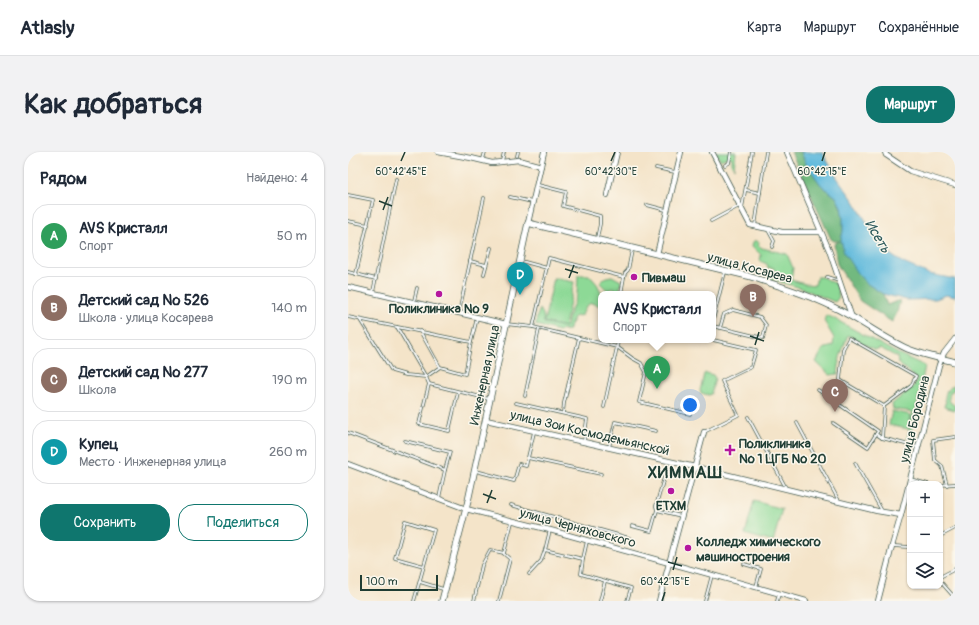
<!DOCTYPE html>
<html lang="ru">
<meta charset="utf-8">
<style>
:root{--surface:#fff;--page:#f2f2f3;--text:#1f2937;--muted:#747a83;--line:#e0e1e3;--accent:#0f766e}
body{margin:0;font-family:Pangolin,sans-serif;background:var(--page);color:var(--text)}
.controls{position:absolute;right:12px;bottom:12px;display:grid;overflow:hidden;border-radius:8px;box-shadow:0 1px 3px #0004}
.controls button{width:36px;height:36px;display:grid;place-items:center;padding:0;border:0;border-bottom:1px solid var(--line);background:var(--surface);color:var(--text);font:20px sans-serif}
.scale{position:absolute;left:12px;bottom:10px;width:78px;box-sizing:border-box;padding-left:4px;border:2px solid #1f3d34;border-top:0;font-size:11px;line-height:14px;white-space:nowrap;color:#1f3d34;-webkit-text-stroke:3px #fbf7ec;paint-order:stroke}
.you{position:absolute;left:342px;top:253px;width:14px;height:14px;margin:-10px;border:3px solid #fff;border-radius:50%;background:#1a73e8;box-shadow:0 0 0 6px #1a73e833}
.badge{display:grid;place-items:center;width:26px;height:26px;border-radius:50%;background:var(--accent);color:#fff;font-size:13px;font-weight:700}
.pin{position:absolute;translate:-50% -33px;filter:drop-shadow(0 1px 2px #0008)}
.pin::after{content:'';position:absolute;top:21px;width:14px;height:12px;background:inherit;clip-path:polygon(0 0,100% 0,50% 100%)}
.popup{position:absolute;left:250px;top:139px;width:118px;height:52px;box-sizing:border-box;display:grid;place-content:center;border-radius:8px;background:var(--surface);filter:drop-shadow(0 1px 3px #0005);font-size:13px;white-space:nowrap;color:var(--muted)}
.popup b{font-size:15px;color:var(--text)}
.popup::after{content:'';position:absolute;left:50%;top:100%;margin-left:-8px;border:8px solid transparent;border-top-color:var(--surface)}
.list{margin:0;padding:0;list-style:none}
h2{display:flex;justify-content:space-between;align-items:center;height:52px;margin:0;padding:0 16px;font-size:17px}
h2 small{font-size:13px;font-weight:400;color:var(--muted)}
.list li{display:grid;grid-template-columns:26px 1fr auto;gap:12px;align-items:center;box-sizing:border-box;height:64px;margin:0 8px 8px;padding:0 8px;border:1px solid var(--line);border-radius:16px}
.list b{display:block;font-size:15px;white-space:nowrap}
.list p{margin:0;font-size:13px;white-space:nowrap;color:var(--muted)}
.list em{font-size:13px;font-style:normal;color:var(--muted)}
.actions{display:flex;gap:8px;padding:12px 16px}
.actions a{flex:1;padding:9px 0;border:1px solid var(--accent);border-radius:16px;text-align:center;font-size:14px;color:var(--accent)}
.actions .main{background:var(--accent);color:#fff}
.icon{flex:none;width:22px;height:22px;fill:none;stroke:currentColor;stroke-width:2;stroke-linecap:round;stroke-linejoin:round}
.map{position:relative;flex:none;width:607px;height:449px;overflow:hidden;border-radius:16px}
header{display:flex;align-items:center;gap:24px;box-sizing:border-box;height:56px;padding:0 20px;background:var(--surface);border-bottom:1px solid var(--line)}
header strong{font-size:19px}
nav{display:flex;gap:22px;margin-inline-start:auto;font-size:14px}
.intro{display:flex;align-items:center;justify-content:space-between;box-sizing:border-box;height:96px;padding:0 24px}
h1{margin:0;font-size:28px}
.button{padding:10px 18px;border-radius:16px;background:var(--accent);color:#fff;font-size:14px;font-weight:700}
main{display:flex;gap:24px;padding:0 24px}
aside{flex:1;background:var(--surface);border-radius:16px;box-shadow:0 1px 3px #0004}
.map>svg:first-child{display:block}
</style>
<header>
<strong>Atlasly</strong>
<nav><a>Карта</a><a>Маршрут</a><a>Сохранённые</a></nav>
</header>
<div class="intro"><h1>Как добраться</h1><a class="button">Маршрут</a></div>
<main>
<aside>
<h2>Рядом<small>Найдено: 4</small></h2>
<ul class="list">
<li><span class="badge" style="background:#2e9e5b">A</span><div><b>AVS Кристалл</b><p>Спорт</p></div><em>50 m</em></li>
<li><span class="badge" style="background:#8d6e63">B</span><div><b>Детcкий сад № 526</b><p>Школа · улица Косарева</p></div><em>140 m</em></li>
<li><span class="badge" style="background:#8d6e63">C</span><div><b>Детcкий сад № 277</b><p>Школа</p></div><em>190 m</em></li>
<li><span class="badge" style="background:#0f9aa8">D</span><div><b>Купец</b><p>Место · Инженерная улица</p></div><em>260 m</em></li>
</ul>
<div class="actions"><a class="main">Сохранить</a><a>Поделиться</a></div>
</aside>
<div class="map">
<svg width="607" height="449" viewBox="0 0 607 449">
<rect width="100%" height="100%" fill="#fbf7ec"/>
<filter id="ink" filterUnits="userSpaceOnUse"><feTurbulence type="fractalNoise" baseFrequency=".025" numOctaves="2"/><feDisplacementMap in="SourceGraphic" scale="8" xChannelSelector="R" yChannelSelector="G"/><feConvolveMatrix kernelMatrix="1 2 1 2 8 2 1 2 1" color-interpolation-filters="sRGB"/></filter>
<filter id="wash" filterUnits="userSpaceOnUse"><feTurbulence type="fractalNoise" baseFrequency=".012" numOctaves="4" result="noise"/><feDisplacementMap in="SourceGraphic" scale="16" xChannelSelector="R" yChannelSelector="G"/><feGaussianBlur stdDeviation="0.9" result="paint"/><feColorMatrix in="noise" values="0 0 0 0 0 0 0 0 0 0 0 0 0 0 0 0 0 1.4 0 .05"/><feComposite in="paint" operator="in"/></filter>
<g filter="url(#wash)">
<rect width="100%" height="100%" fill="#f4e4c9"/>
<g fill="#8dd996" stroke="#568b65">
<path d="M368,0H388L386,16L384,13V6L381,5L372,8Z"/>
<path d="M407,88L412,91L410,93L414,96L439,102L445,116L443,128L457,132L467,133L469,125H474L488,132L491,145L487,150L453,136L420,126L416,122L421,120L427,121L426,116H420L419,112L412,109L413,103L404,94L405,90Z"/>
<path d="M230,123H241L249,132L254,142H253V154L243,151L238,154L234,163L226,165L221,178L211,179L188,173L189,164L192,157L195,162L196,171L217,175L196,170L206,126L226,130L217,174H219L221,163L229,143Z"/>
<path d="M264,124L273,129L271,142H266L267,136L259,138L252,131L258,125Z"/>
<path d="M478,163L485,166L545,199L577,214L562,285L560,288L559,287L565,260L545,257L544,252L566,234L569,227L550,211L549,205L532,196L527,198L500,183L492,205L490,222L482,223L468,210L475,197L485,194L486,186L476,169Z"/>
<path d="M358,221L365,223L367,226L363,242L360,243L353,241L352,239L356,222Z"/>
<path d="M607,233V237C601,240 600,245 602,250L607,254V258L596,255L597,251H598C595,243 599,236 607,233Z"/>
<path d="M544,259L563,263L560,277L541,273Z"/>
<path d="M406,349L434,357L425,390L397,382Z"/>
</g>
<path fill="#72b97f" stroke="#487b5a" d="M443,0H453L458,12L473,33L488,45L493,56L495,67V79L493,88L518,131L535,142L539,153L552,148L549,161L544,170L512,149L489,112L486,92L492,89H486L483,87Z"/>
<path fill="#5eb9dc" stroke="#3e7b88" d="M453,0H474L490,27L506,49L530,89L543,103L555,111L581,122L607,127V145L598,143L588,147L559,148L535,142L518,131L509,121L496,101L493,88L495,79V67L493,55L488,45L473,33L458,12Z"/>
</g>
<g filter="url(#ink)">
<g fill="none" stroke-linecap="round" stroke-linejoin="round">
<defs>
<g id="service">
<path d="M169,4L170,0"/>
<path d="M135,7L137,0"/>
<path d="M154,9L156,0"/>
<path d="M377,13L381,11L383,0"/>
<path d="M308,16L327,20"/>
<path d="M190,33L218,40L215,54L252,64V72L249,86"/>
<path d="M398,38L412,41"/>
<path d="M0,43L25,48L8,122"/>
<path d="M162,45L184,50"/>
<path d="M299,53L318,58"/>
<path d="M394,56L404,0"/>
<path d="M0,69L20,73"/>
<path d="M363,69L391,54"/>
<path d="M407,74L418,0"/>
<path d="M420,78L426,89L424,95"/>
<path d="M122,109L138,113"/>
<path d="M173,109L199,116"/>
<path d="M0,120L28,127"/>
<path d="M136,122L143,96"/>
<path d="M479,125L491,129"/>
<path d="M25,140L48,27"/>
<path d="M273,142L276,125L277,121L280,118L284,98"/>
<path d="M66,149L69,136"/>
<path d="M111,160L136,46"/>
<path d="M0,165L123,190L129,166"/>
<path d="M12,168L44,219L58,223L78,225L81,232"/>
<path d="M365,168L377,120"/>
<path d="M158,172L185,175L269,195L270,188"/>
<path d="M365,174L415,186L418,173L412,165L385,158L376,162L372,176"/>
<path d="M49,175L78,225L92,215"/>
<path d="M185,175L201,106L276,125"/>
<path d="M72,179L92,215L117,222L123,190"/>
<path d="M470,238L530,279L528,282"/>
<path d="M110,240L101,279L71,272L81,232L141,247"/>
<path d="M177,244L191,177"/>
<path d="M168,251L239,267L236,289"/>
<path d="M536,254L563,234L568,224L501,186L495,197L492,228L536,254L534,286L569,295"/>
<path d="M256,255L269,195L284,206L293,211L298,220L291,250L342,262"/>
<path d="M215,261L216,251L231,186"/>
<path d="M400,265L438,336"/>
<path d="M449,271L491,349"/>
<path d="M485,271L520,295L528,282L534,286"/>
<path d="M356,280L390,263L374,229L403,215L408,198L365,188"/>
<path d="M0,281L97,318L91,346"/>
<path d="M57,289L102,300L97,318"/>
<path d="M261,295L267,270L308,279"/>
<path d="M180,306L253,322"/>
<path d="M507,311L534,359"/>
<path d="M128,319L166,329L171,312L178,314L186,280"/>
<path d="M317,322L308,354L309,358L333,364"/>
<path d="M562,327L580,332"/>
<path d="M592,333L607,332"/>
<path d="M599,333L594,314L587,308L585,288L607,285"/>
<path d="M163,353L281,386"/>
<path d="M284,374L303,379L309,358"/>
<path d="M592,384L607,376"/>
<path d="M239,389L235,407L233,422L283,436L279,449"/>
<path d="M545,394L562,395"/>
<path d="M197,398L235,407"/>
<path d="M396,412L413,417L408,435"/>
<path d="M181,422L193,409L197,398L202,378"/>
<path d="M592,425L607,417"/>
<path d="M592,429L607,446"/>
<path d="M72,430L95,437"/>
<path d="M66,449L86,378L57,369L47,406L76,414"/>
<path d="M126,449L134,413L142,398L156,401L164,370"/>
<path d="M151,449L162,407L156,402"/>
<path d="M252,449L257,429"/>
<path d="M357,449L364,423"/>
<path d="M429,449L431,442"/>
</g>
<g id="minor">
<path d="M90,0L123,6L144,11L171,8L193,14"/>
<path d="M364,0L402,73L434,80H473"/>
<path d="M439,0L481,98L503,163"/>
<path d="M537,0L538,3L562,19L607,33"/>
<path d="M259,43L269,0"/>
<path d="M180,71L196,0"/>
<path d="M309,102L333,0"/>
<path d="M0,135L158,172"/>
<path d="M138,268L356,317L529,359L553,363"/>
<path d="M0,312L118,357L202,378L458,449"/>
<path d="M311,449L356,280"/>
<path d="M530,449L544,394L553,363L591,213L596,201L607,187"/>
</g>
<path id="tertiary" d="M94,449L120,349L180,71L400,124C428,133 457,141 483,154C510,166 533,185 560,197C575,203 591,206 607,210"/>
</defs>
<use href="#service" stroke="#3f564a" stroke-width="3.5"/>
<use href="#minor" stroke="#3f564a" stroke-width="6"/>
<use href="#tertiary" stroke="#3f564a" stroke-width="7"/>
<use href="#service" stroke="#fff" stroke-width="2"/>
<use href="#minor" stroke="#fff" stroke-width="4.5"/>
<use href="#tertiary" stroke="#fff" stroke-width="5.5"/>
</g>
</g>
<path fill="none" stroke="#1f3d34" stroke-width="1.5" d="M53,9L57,0M263,9L267,0M474,9L477,0M31,49L44,54M35,58L40,45M217,117L230,121M221,126L226,113M402,184L416,189M407,193L411,180M135,342L148,347M139,351L144,338M320,410L334,414M325,418L329,405M314,449L317,440"/>
<g fill="#b5179e" stroke="#fbf7ec" stroke-width="1.5">
<circle cx="286" cy="125" r="4"/>
<circle cx="91" cy="142" r="4"/>
<path d="M380 292h4v4h4v4h-4v4h-4v-4h-4v-4h4z"/>
<circle cx="323" cy="339" r="4"/>
<circle cx="340" cy="396" r="4"/>
</g>
<g text-anchor="middle" stroke-width="3" stroke-linejoin="round" paint-order="stroke">
<g font-size="13" fill="#1f3d34" stroke="#fbf7ec">
<text transform="translate(402 115) rotate(15)" y="5">улица Косарева</text>
<text transform="translate(136 223) rotate(-78)" y="5">Инженерная улица</text>
<text transform="translate(566 267) rotate(-76)" y="5">улица Бородина</text>
<text transform="translate(242 280) rotate(13)" y="5">улица Зои Космодемьянской</text>
<text transform="translate(230 375) rotate(15)" y="5">улица Черняховского</text>
</g>
<g font-size="13" font-weight="bold" fill="#1f3d34" stroke="#fbf7ec" text-anchor="start">
<text x="294" y="130">Пивмаш</text>
<text x="91" y="161" text-anchor="middle">Поликлиника № 9</text>
<text x="391" y="296">Поликлиника<tspan x="391" dy="15">№ 1 ЦГБ № 20</tspan></text>
<text x="323" y="358" text-anchor="middle">ЕТХМ</text>
<text x="348" y="394">Колледж химического<tspan x="348" dy="15">машиностроения</tspan></text>
</g>
<g font-size="14" font-style="italic" fill="#2f5c5e" stroke="#fbf7ec">
<text transform="translate(530 84) rotate(59)" y="5">Исеть</text>
</g>
<g font-size="17" font-weight="bold" letter-spacing="1" fill="#1f3d34" stroke="#fbf7ec">
<text x="337" y="326">ХИММАШ</text>
</g>
</g>
<g font-size="10" text-anchor="middle" fill="#1f3d34" stroke="#fbf7ec" stroke-width="3" stroke-linejoin="round" paint-order="stroke">
<text x="53" y="23">60°42'45"E</text>
<text x="263" y="23">60°42'30"E</text>
<text x="474" y="23">60°42'15"E</text>
<text x="317" y="433">60°42'15"E</text>
</g>
</svg>
<div class="controls">
<button>+</button>
<button>−</button>
<button><svg class="icon" aria-label="layers" viewBox="0 0 24 24"><path d="M12 4l9 5-9 5-9-5zM3 14l9 5 9-5"/></svg></button>
</div>
<div class="scale">100 m</div>
<div class="you"></div>
<div class="pin badge" style="left:309px;top:237px;background:#2e9e5b">A</div>
<div class="popup"><b>AVS Кристалл</b>Спорт</div>
<div class="pin badge" style="left:405px;top:165px;background:#8d6e63">B</div>
<div class="pin badge" style="left:487px;top:260px;background:#8d6e63">C</div>
<div class="pin badge" style="left:172px;top:143px;background:#0f9aa8">D</div>
</div>
</main>
